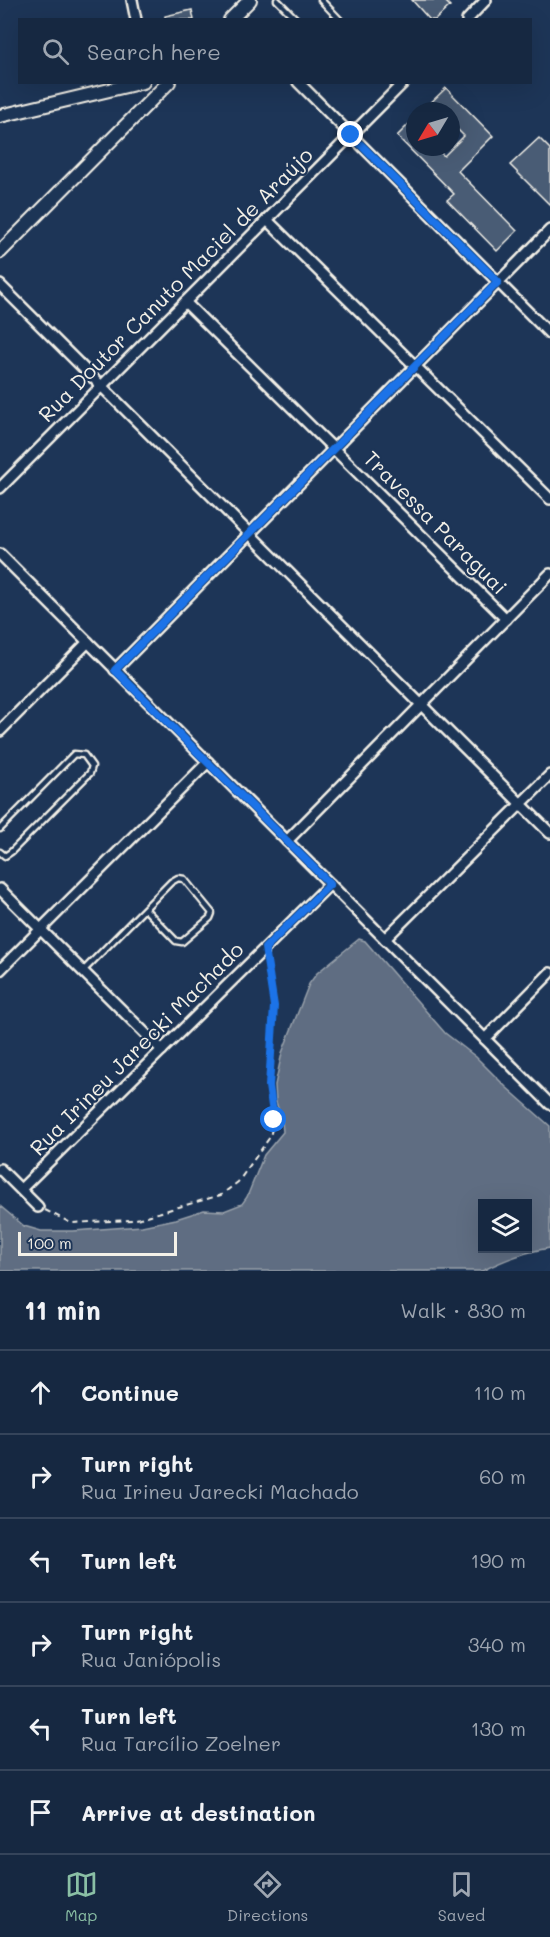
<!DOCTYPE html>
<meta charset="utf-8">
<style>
:root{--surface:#162841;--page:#23344c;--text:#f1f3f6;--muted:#9ea6b1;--line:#35445a;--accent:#8abfa5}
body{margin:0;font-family:Mali,sans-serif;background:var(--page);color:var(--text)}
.controls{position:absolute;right:18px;bottom:18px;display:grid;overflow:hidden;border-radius:0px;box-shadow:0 6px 24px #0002}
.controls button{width:54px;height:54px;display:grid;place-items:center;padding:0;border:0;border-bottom:2px solid var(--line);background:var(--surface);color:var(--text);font:30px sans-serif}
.compass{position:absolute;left:406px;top:102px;width:54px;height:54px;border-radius:50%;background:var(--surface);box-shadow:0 6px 24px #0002;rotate:232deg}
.scale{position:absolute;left:18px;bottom:15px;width:159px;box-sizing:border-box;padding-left:6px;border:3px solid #f4f1e8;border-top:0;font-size:16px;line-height:21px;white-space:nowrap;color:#f4f1e8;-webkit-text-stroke:4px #1d3557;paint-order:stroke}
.stop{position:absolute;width:18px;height:18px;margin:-14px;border:4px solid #1a73e8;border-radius:50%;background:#fff}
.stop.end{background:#1a73e8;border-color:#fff;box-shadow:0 2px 6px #0008}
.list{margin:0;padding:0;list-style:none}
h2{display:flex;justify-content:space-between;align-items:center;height:78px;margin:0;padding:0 24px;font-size:26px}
h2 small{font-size:20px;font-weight:400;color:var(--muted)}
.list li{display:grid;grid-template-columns:39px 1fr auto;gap:18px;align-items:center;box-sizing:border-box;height:84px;padding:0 24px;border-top:2px solid var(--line)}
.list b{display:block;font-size:22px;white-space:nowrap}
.list p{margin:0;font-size:20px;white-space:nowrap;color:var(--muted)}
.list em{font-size:20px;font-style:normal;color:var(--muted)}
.icon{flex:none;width:33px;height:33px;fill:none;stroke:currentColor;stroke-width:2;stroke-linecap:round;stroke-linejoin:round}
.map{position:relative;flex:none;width:550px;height:1271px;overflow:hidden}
.search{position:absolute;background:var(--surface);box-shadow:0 6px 24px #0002;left:18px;right:18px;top:18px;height:66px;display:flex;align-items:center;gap:15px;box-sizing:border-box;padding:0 21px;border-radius:0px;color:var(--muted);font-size:22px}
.sheet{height:582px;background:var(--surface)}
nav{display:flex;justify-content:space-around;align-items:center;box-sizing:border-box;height:84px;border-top:2px solid var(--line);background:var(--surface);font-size:16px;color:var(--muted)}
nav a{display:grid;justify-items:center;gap:3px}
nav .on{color:var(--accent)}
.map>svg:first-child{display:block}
</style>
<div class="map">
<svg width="550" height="1271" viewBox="0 0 550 1271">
<rect width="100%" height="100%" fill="#1d3557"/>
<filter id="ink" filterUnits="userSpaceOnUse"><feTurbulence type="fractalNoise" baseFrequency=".0167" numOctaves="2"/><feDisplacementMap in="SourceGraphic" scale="12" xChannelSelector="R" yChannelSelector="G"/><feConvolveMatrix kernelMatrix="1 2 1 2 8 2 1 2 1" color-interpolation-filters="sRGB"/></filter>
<g filter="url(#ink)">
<path fill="#5e6d82" stroke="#9aa2ab" stroke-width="1.5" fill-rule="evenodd" d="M359,939L365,941L445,1033L476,1057L506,1087L550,1126V1248C526,1251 504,1260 482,1271H0V1206L24,1226L41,1231H73L142,1226L176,1219L204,1210L224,1211L242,1204L247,1197L264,1155L283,1132L282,1121L276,1102L275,1085L282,1053L309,984L317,973ZM482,1204H528V1248H482Z"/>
<g fill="#485b74" stroke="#f4f1e8" stroke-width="1.5">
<path d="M412,0H444L450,6L435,20H430Z"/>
<path d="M192,10L194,20H165V16Z"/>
<path d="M446,88L493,136L458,171L517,231L497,251L447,200L454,194L397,136L415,118V147H435L444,156L464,136L451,123V111H422Z"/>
<path d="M539,138L550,149V205L510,165Z"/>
</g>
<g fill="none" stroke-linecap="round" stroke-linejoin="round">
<defs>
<g id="lane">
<path d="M277,0L297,20"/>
<path d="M321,0L340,20"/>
<path d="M0,829L74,754L84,755L92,766L90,773L11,852L5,856L0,852"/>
<path d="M83,971L171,882L178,878L184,879L212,913L210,918L182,942L176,941L145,909"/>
</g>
<g id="street">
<path d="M132,0L136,20"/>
<path d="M467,20L486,0"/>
<path d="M298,82L550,334"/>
<path d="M267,220L550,499"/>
<path d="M0,285L550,833"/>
<path d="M185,302L506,619"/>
<path d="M0,488L404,82"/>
<path d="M0,554L550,1104"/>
<path d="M115,670L550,230"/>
<path d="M0,731L88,642"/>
<path d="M287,841L550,574"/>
<path d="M0,889L162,1050"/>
<path d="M385,939L550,775"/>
<path d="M0,970L208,762"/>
<path d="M485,1039L550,973"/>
<path d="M0,1169L38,1207"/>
<path d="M21,1189L330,884"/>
</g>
<g id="secondary">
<path d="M230,20L250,0"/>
<path d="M0,116L143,82"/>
<path d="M0,252L169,82"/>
</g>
</defs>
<use href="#lane" stroke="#f4f1e8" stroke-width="9"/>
<use href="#street" stroke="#f4f1e8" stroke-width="14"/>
<use href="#secondary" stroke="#f4f1e8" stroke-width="16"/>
<path stroke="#f4f1e8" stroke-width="2" stroke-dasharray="6 4.5" stroke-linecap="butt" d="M45,1210L71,1223L133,1220L221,1195L238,1182L270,1137L274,1120L269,1086L274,1006L267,959"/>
<use href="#lane" stroke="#1d3557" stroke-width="4.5"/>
<use href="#street" stroke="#1d3557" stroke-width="9"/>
<use href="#secondary" stroke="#1d3557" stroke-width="12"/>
</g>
</g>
<g fill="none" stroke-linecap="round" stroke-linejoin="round" filter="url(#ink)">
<path stroke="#1a73e8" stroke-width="8" d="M274,1120L269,1086L274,1006L265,948L330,884L115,670L498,282L351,135"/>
</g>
<g text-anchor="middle" stroke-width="4.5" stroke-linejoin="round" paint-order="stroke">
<g font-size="21" fill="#f4f1e8" stroke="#1d3557">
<text transform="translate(176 285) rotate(-45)" y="7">Rua Doutor Canuto Maciel de Araújo</text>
<text transform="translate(435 523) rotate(45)" y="7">Travessa Paraguai</text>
<text transform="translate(137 1049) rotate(-45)" y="7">Rua Irineu Jarecki Machado</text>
</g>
</g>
</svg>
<div class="controls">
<button><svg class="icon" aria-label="layers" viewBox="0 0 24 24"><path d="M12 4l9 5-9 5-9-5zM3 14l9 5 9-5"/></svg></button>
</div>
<svg class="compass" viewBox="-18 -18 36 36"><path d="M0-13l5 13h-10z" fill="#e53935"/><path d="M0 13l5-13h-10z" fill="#9ea6b1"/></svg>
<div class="scale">100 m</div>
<div class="stop" style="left:274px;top:1120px"></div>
<div class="stop end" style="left:351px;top:135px"></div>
<div class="search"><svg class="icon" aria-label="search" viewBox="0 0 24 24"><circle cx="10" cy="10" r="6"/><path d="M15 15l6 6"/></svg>Search here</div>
</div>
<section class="sheet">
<h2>11 min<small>Walk · 830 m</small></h2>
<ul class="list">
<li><svg class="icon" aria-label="ahead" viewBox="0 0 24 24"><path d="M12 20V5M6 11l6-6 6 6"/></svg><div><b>Continue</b></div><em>110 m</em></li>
<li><svg class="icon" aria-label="right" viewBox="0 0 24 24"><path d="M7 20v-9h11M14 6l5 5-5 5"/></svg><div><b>Turn right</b><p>Rua Irineu Jarecki Machado</p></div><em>60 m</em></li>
<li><svg class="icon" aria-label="left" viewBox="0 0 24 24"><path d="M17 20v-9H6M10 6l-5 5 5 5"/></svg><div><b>Turn left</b></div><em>190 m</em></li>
<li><svg class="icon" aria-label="right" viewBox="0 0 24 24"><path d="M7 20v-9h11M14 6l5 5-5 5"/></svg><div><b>Turn right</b><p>Rua Janiópolis</p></div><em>340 m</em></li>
<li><svg class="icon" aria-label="left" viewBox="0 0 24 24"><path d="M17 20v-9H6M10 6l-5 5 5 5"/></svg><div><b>Turn left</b><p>Rua Tarcílio Zoelner</p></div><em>130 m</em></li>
<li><svg class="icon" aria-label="arrive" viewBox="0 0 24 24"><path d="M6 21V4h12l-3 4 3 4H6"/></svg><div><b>Arrive at destination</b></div></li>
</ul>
</section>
<nav>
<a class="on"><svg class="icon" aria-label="map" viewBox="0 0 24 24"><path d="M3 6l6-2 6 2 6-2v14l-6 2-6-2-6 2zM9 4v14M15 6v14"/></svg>Map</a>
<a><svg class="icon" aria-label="directions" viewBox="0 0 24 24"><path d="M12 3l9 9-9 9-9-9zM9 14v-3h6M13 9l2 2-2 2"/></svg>Directions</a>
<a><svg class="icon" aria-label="saved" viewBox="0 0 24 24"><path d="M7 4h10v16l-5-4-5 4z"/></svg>Saved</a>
</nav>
